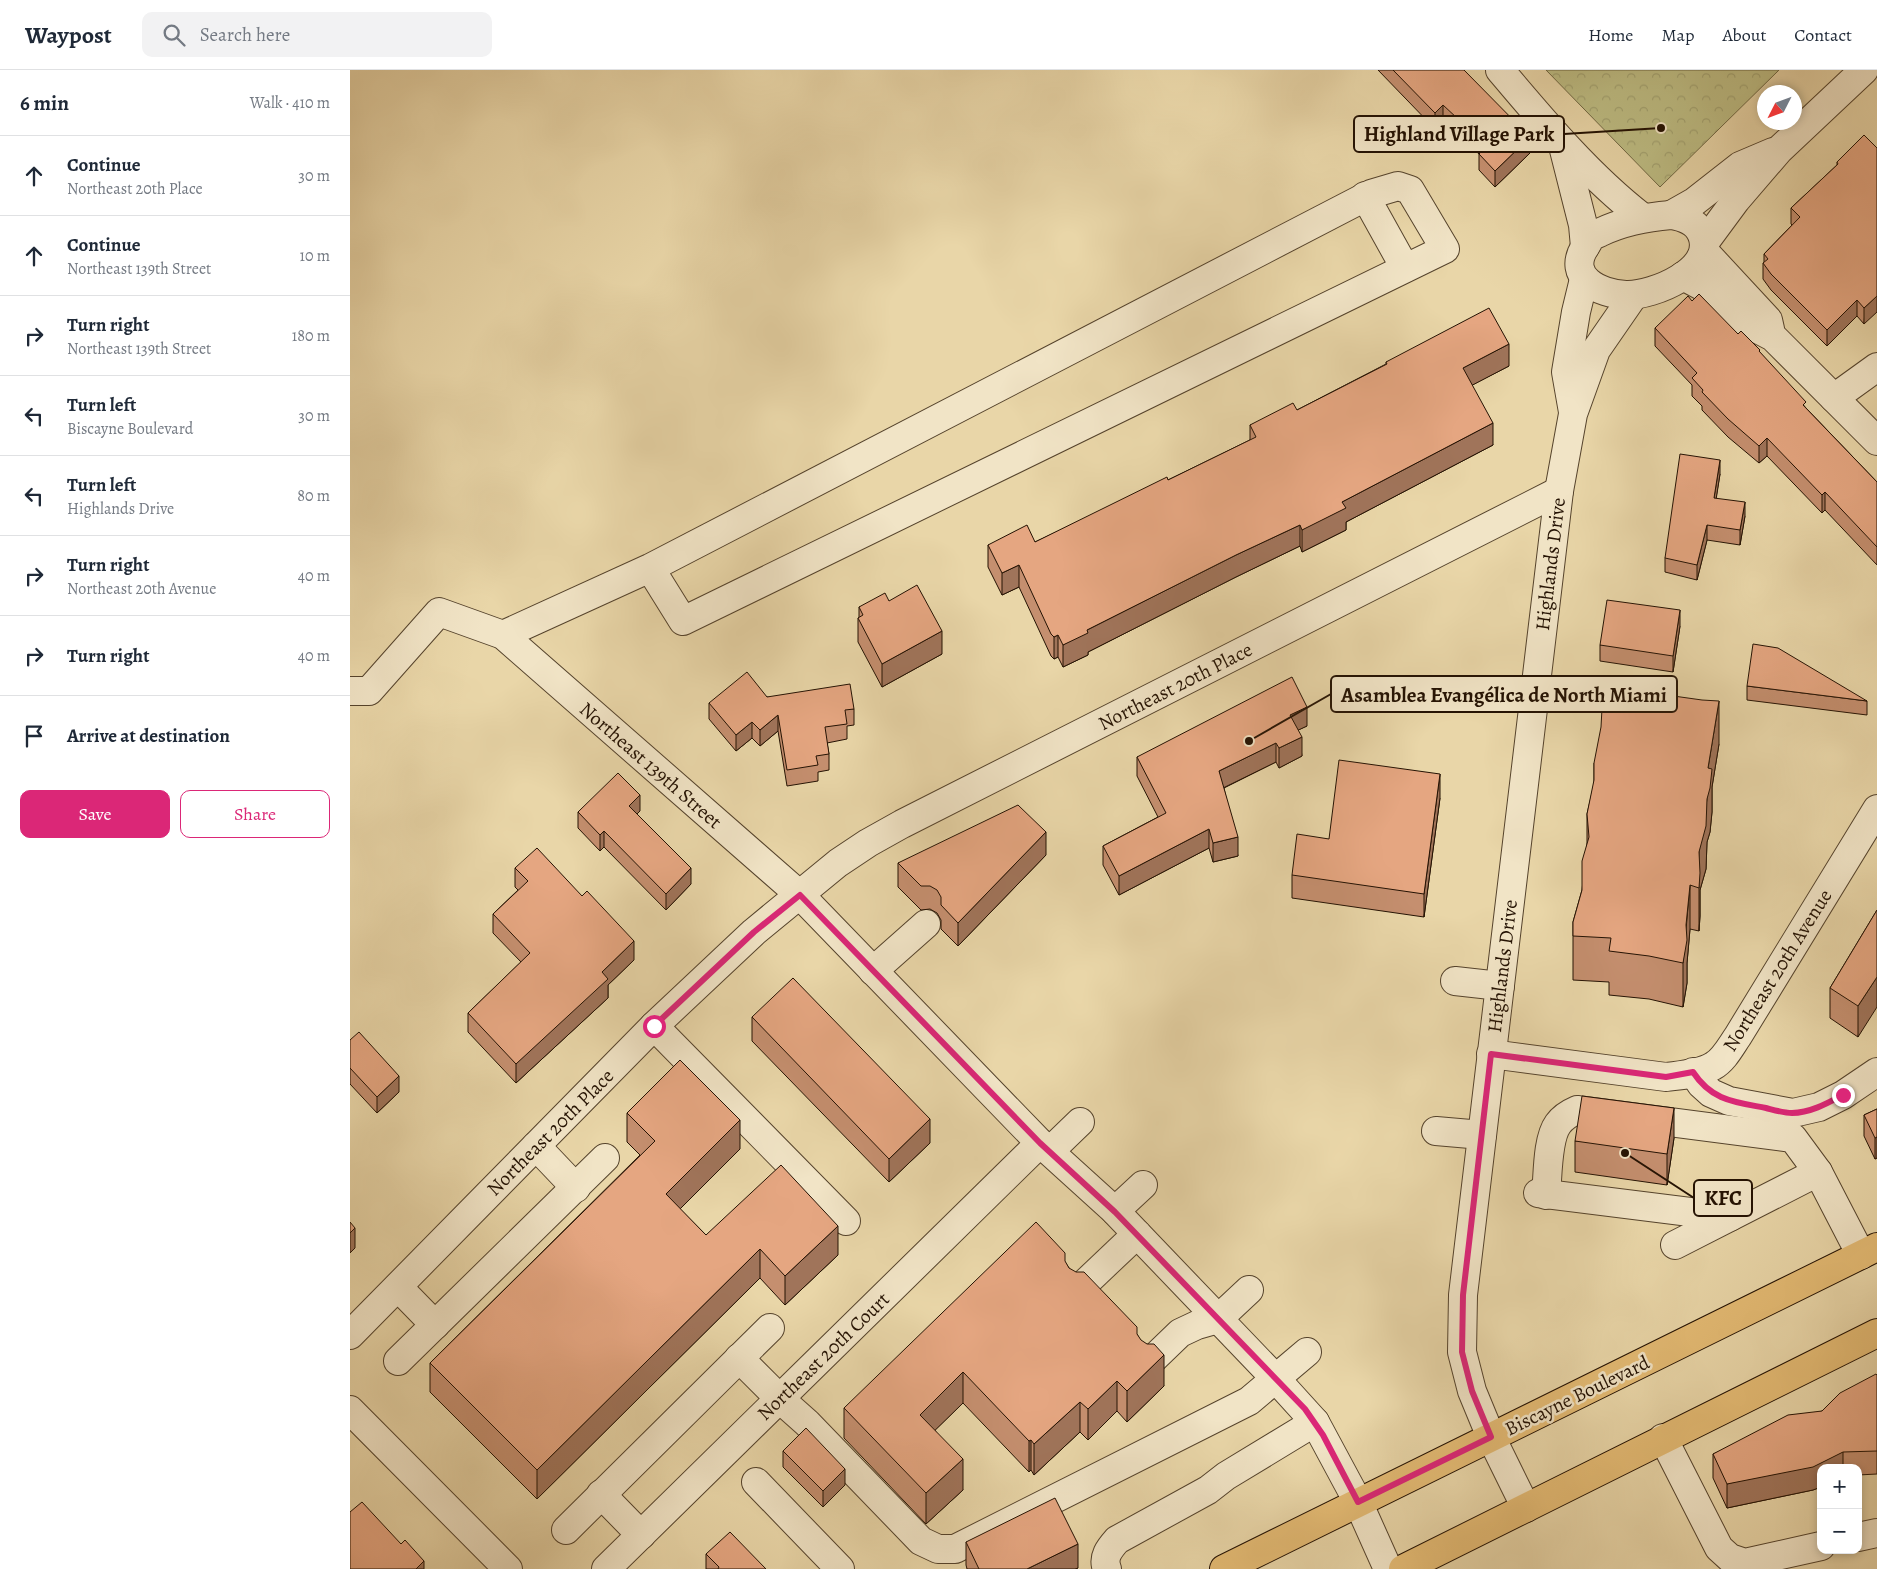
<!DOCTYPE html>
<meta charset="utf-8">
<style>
:root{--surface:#fff;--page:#f2f2f3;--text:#1f2937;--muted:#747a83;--line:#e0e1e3;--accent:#db2777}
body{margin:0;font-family:Alegreya,serif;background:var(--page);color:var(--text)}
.controls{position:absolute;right:15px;bottom:15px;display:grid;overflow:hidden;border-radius:10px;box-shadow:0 2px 8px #0003}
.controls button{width:45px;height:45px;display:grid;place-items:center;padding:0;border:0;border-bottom:1px solid var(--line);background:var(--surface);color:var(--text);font:25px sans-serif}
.compass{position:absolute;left:1407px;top:15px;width:45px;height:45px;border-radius:50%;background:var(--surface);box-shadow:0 2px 8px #0003;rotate:228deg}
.stop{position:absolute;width:15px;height:15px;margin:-11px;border:4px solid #db2777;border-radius:50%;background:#fff}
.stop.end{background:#db2777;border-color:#fff;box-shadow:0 1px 5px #0008}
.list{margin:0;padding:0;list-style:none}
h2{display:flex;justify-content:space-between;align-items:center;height:65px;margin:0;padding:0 20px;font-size:21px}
h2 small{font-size:16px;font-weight:400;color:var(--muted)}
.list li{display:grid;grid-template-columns:32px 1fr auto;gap:15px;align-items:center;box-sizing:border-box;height:80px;padding:0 20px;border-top:1px solid var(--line)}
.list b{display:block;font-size:19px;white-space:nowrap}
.list p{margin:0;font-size:16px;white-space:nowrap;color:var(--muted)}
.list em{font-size:16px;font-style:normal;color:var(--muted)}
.actions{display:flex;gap:10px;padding:15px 20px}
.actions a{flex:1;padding:11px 0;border:1px solid var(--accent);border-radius:10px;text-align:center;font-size:18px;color:var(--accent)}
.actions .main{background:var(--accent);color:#fff}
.icon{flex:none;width:28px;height:28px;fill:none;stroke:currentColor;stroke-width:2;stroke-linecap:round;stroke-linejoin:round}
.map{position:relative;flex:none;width:1527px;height:1499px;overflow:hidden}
header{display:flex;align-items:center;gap:30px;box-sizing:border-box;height:70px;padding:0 25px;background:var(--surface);border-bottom:1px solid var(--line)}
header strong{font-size:24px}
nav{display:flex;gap:28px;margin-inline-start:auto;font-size:18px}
.search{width:350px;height:45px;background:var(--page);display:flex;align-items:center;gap:12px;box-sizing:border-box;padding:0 18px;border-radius:10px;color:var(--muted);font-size:19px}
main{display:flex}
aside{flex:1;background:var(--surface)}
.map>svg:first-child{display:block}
</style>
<header>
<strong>Waypost</strong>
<div class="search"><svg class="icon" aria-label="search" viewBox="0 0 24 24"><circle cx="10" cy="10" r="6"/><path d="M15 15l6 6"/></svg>Search here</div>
<nav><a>Home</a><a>Map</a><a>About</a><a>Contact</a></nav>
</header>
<main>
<aside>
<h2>6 min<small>Walk · 410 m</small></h2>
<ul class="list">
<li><svg class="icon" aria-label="ahead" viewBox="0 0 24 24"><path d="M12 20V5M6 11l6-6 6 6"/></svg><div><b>Continue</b><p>Northeast 20th Place</p></div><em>30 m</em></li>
<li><svg class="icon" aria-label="ahead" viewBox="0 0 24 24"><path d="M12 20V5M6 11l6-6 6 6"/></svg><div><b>Continue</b><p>Northeast 139th Street</p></div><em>10 m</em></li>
<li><svg class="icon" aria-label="right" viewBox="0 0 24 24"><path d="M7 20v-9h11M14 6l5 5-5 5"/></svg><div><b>Turn right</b><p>Northeast 139th Street</p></div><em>180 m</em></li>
<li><svg class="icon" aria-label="left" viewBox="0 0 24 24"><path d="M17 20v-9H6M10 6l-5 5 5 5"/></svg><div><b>Turn left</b><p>Biscayne Boulevard</p></div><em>30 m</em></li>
<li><svg class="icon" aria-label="left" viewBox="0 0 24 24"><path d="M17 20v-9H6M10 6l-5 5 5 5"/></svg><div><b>Turn left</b><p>Highlands Drive</p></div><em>80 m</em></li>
<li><svg class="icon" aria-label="right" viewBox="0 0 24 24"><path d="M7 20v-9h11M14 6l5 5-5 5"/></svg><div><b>Turn right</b><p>Northeast 20th Avenue</p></div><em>40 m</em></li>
<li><svg class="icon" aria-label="right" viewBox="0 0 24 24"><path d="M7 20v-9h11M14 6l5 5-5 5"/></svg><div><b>Turn right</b></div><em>40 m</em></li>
<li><svg class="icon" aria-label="arrive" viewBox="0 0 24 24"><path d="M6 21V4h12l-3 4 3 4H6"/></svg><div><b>Arrive at destination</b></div></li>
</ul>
<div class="actions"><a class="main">Save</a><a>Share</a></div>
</aside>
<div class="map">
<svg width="1527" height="1499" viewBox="0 0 1527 1499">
<defs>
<pattern id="park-crowns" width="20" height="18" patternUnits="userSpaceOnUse" patternTransform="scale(1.25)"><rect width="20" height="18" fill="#bdbc83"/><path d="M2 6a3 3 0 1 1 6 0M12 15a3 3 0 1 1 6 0" fill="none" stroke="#a2a170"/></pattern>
</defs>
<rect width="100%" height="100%" fill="#e9d6a8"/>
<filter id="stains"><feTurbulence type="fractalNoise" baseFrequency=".004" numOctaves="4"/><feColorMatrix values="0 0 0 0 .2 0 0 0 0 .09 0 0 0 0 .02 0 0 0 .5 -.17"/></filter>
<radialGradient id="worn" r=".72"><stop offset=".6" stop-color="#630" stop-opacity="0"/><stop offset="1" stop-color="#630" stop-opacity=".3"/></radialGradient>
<path fill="url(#park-crowns)" stroke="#706743" d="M1196,0H1429L1310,117Z"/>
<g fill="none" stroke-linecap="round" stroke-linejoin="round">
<defs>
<g id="minor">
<path d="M1150,0C1193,51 1239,106 1292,147"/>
<path d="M1212,72L1233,155L1235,177"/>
<path d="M1015,126L1055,198"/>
<path d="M1321,145C1334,147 1347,152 1352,165C1366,200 1303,226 1276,225C1249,224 1216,207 1235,177C1237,174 1239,170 1241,167C1243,165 1248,164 1251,162C1274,151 1297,147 1321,145Z"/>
<path d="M1321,145L1344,132L1390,96L1423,82"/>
<path d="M1355,172L1386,130L1429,80L1514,0"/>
<path d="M1354,181L1418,250L1420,259"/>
<path d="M1333,206L1359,220L1398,254L1423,267L1527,371"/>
<path d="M1484,328L1527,297"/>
<path d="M1223,342L1216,302L1226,242L1234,209"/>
<path d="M153,565L300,498L1021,124L1048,116L1060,120L1095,179L333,551L300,498"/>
<path d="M0,621H19L89,542L153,565L450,825L690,1073L765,1141L926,1309L965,1352L1008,1432L1038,1499"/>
<path d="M523,901L576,854"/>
<path d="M1105,911L1150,916"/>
<path d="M304,956L496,1151"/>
<path d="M1141,984L1316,1007C1331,1005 1350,1004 1363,996C1374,990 1381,976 1388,966L1527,739"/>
<path d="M1343,1002L1351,1014L1361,1023L1379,1031L1443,1043L1469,1037L1493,1025L1527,1002"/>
<path d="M1086,1061L1132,1065"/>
<path d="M186,1076L226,1118"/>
<path d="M700,1081L730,1052"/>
<path d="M1188,1123L1380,1147"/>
<path d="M1196,1125C1198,1105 1197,1069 1208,1054C1213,1047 1220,1043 1227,1040L1443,1068L1468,1102L1511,1185"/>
<path d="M765,1141L793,1115"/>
<path d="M1325,1175L1468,1102"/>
<path d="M48,1217L85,1255"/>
<path d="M730,1218L787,1164"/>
<path d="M0,1265L304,956L404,862L488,793L518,773L552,754L1209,421"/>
<path d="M389,1288L430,1329L457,1353L571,1471L588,1479H605L899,1331L957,1282"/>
<path d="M802,1290L830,1263L847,1255L868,1249L899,1220"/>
<path d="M48,1291L255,1088"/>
<path d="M0,1340L158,1499"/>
<path d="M1313,1368L1369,1478L1380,1488L1395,1493L1471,1476"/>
<path d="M406,1412L490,1499"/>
<path d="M251,1424L291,1465"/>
<path d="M1176,1438L1141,1367L1122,1321L1112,1282L1113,1225L1209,421L1223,344L1246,280L1284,225"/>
<path d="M216,1460L420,1258"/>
<path d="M1508,1467L1527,1463"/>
<path d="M256,1499L690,1073"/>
<path d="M757,1499C752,1487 760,1478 767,1470L858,1420L876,1406L965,1352"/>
</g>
<g id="major">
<path d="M874,1499L1527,1177"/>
<path d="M1053,1499L1527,1263"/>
</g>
</defs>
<use href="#minor" stroke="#55432c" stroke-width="30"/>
<use href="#major" stroke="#241203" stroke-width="30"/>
<use href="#minor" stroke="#f1e4c6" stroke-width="28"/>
<use href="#major" stroke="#e4bb74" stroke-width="28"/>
</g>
<g fill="#c58f6f" stroke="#241203">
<path d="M1028,0H1114L1180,83L1145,117L1129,100V84L1093,51L1085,59Z"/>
<path d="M1527,78L1514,254L1507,246L1477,276L1421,220L1413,209V193L1414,192V184L1442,155L1441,154V138L1487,95V92Z"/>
<path d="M1342,231L1388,264L1410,283L1456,338L1527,412V495L1475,440L1472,443L1417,386L1409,393L1378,367L1352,340V336L1342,326V315L1305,276V258Z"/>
<path d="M1036,292L1159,296L1122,315L1143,375L996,452V460L952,482L950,476L886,507L738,582V585L713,597L708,587L704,589L701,586L669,517L652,525L638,497V475L685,472L818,410L900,370V355L947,340L1036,294Z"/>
<path d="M1370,404L1366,428L1395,446L1390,475L1357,470L1347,510L1315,502V488Z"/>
<path d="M539,531L592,584L532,617L508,572V548L509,547V537Z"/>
<path d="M1330,556L1323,602L1250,591V575Z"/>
<path d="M1397,616L1517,631V645L1397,630Z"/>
<path d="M417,627L504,639V655L497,656V669L477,673L479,684V700L468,702V711L437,716L428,661L410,676L402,668L386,681L359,649V633Z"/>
<path d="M957,656L948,660L952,686L929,698L926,692L874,718L888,786L863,792L859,778L769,825L753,795V776L808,747L787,706V687Z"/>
<path d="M1369,674L1362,717V742L1360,762L1357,772L1356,799L1350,820V846L1349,861L1340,859L1337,893V913L1333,937L1299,929L1259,925V912L1223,910V852L1232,820L1237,773V744L1244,714V693Z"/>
<path d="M1090,728L1074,847L942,828V805L979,769Z"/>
<path d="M290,741L287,744L341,814L316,840L254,777L250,781L228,758V742Z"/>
<path d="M696,785L608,876L591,859V850L587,843L580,839L571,840L548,817V793Z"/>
<path d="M165,798L284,890L258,915V928L166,1013L118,962V943L171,892L143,863V844L168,820L165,817Z"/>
<path d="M1527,840L1508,967L1480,948V918Z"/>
<path d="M402,947L580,1073L539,1112L402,971Z"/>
<path d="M0,970L49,1022L27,1043L0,1014Z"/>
<path d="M1527,1039V1088L1525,1089L1514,1066V1045Z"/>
<path d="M277,1043L390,1079L330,1139L356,1165L488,1185L435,1235L410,1208L187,1429L80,1322V1293L290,1085L277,1072Z"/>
<path d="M1324,1068L1317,1115L1225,1102V1071Z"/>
<path d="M715,1192L719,1198L787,1264L814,1316L777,1352L767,1341L738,1370L730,1362L684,1405L681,1400L679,1402L613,1333L585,1360L613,1420L576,1454L494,1368V1338Z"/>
<path d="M1527,1305V1404L1508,1405V1398H1471V1417L1463,1420L1377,1438L1363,1408V1384L1472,1341Z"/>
<path d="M433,1381L495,1415L473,1437L433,1397Z"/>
<path d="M616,1472L728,1498L725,1499H617L616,1495Z"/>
<path d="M356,1484L416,1499H356Z"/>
</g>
<g fill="#a0745a" stroke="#241203">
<path d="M1093,35V51L1085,59V43Z"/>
<path d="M1180,67V83L1145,117V101Z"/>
<path d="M1527,226V242L1514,254V238Z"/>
<path d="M1507,230V246L1477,276V260Z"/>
<path d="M1159,274V296L1113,320V298Z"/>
<path d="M1143,353V375L996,452V460L952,482V460L992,432Z"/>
<path d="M1417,368V386L1409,393V376Z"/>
<path d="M1370,390V404L1364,443V428Z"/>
<path d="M1475,422V440L1472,443V425Z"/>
<path d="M1395,432V446L1390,475V460Z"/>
<path d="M950,455V476L886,507L738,582V585L713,597V575L737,560L886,485Z"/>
<path d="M1357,455V470L1347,510V495Z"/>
<path d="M669,495V517L652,525V503Z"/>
<path d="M1330,540V556L1323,602V586Z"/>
<path d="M592,561V584L532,617V594Z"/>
<path d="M708,565V587L704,589V567Z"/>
<path d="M1369,631V674L1362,717V742L1360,762L1357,772L1356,799L1350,820V846L1349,861V782L1357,729L1358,698Z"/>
<path d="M957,637V656L940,664V645Z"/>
<path d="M428,645V661L410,676V660Z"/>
<path d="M402,652V668L386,681V665Z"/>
<path d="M952,667V686L929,698V678Z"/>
<path d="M926,673V692L869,720V701Z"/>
<path d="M1090,704V728L1074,847V824Z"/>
<path d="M290,725V741L279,752V736Z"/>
<path d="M859,759V778L769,825V806Z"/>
<path d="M254,761V777L250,781V765Z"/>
<path d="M696,762V785L608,876V853Z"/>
<path d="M888,767V786L863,792V773Z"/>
<path d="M341,798V814L316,840V824Z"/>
<path d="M1340,815V859L1337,893V913L1333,937V893Z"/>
<path d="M284,871V890L258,915V928L166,1013V994L252,902Z"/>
<path d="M1527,907V937L1508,967V936Z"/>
<path d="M49,1006V1022L27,1043V1027Z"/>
<path d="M1324,1038V1068L1317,1115V1084Z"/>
<path d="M580,1049V1073L539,1112V1089Z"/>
<path d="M390,1050V1079L316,1153V1124Z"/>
<path d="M1527,1067V1088L1525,1089V1068Z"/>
<path d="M488,1156V1185L435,1235V1206Z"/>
<path d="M5,1158V1178L0,1183V1163Z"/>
<path d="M410,1179V1208L187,1429V1400Z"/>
<path d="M814,1285V1316L777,1352V1321Z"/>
<path d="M613,1302V1333L570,1375V1345Z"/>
<path d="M767,1311V1341L738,1370V1339Z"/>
<path d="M730,1332V1362L684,1405V1374Z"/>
<path d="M681,1370V1400L679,1402V1371Z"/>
<path d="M1493,1382V1398H1471V1417L1463,1420L1377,1438V1414Z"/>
<path d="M613,1389V1420L576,1454V1423Z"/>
<path d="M495,1399V1415L473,1437V1421Z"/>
<path d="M728,1474V1498L725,1499H677Z"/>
<path d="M74,1491V1499H66Z"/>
</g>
<g fill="#e5a681" stroke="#241203">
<path d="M1043,0H1114L1180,67L1145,101L1129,84L1137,76L1093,35L1085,43Z"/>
<path d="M1514,65L1527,78V226L1514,238L1507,230L1477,260L1421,204L1413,193L1418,189L1414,184L1450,147L1441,138L1488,94L1487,92Z"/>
<path d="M1349,224L1388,264L1391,261L1410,280L1409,281L1456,332L1453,335L1527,412V477L1475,422L1472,425L1417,368L1409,376L1378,349L1352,322L1353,320L1342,308L1347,303L1305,258L1338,226L1342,231Z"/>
<path d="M1139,238L1159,274L1113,298L1143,353L992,432L996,438L952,460L950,455L886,485L737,560L738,563L713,575L708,565L704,567L701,564L669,495L652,503L638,475L677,455L685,472L817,407L818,410L906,367L900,355L943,333L947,340L1037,294L1036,292Z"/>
<path d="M1330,384L1370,390L1364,428L1395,432L1390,460L1357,455L1347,495L1315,488Z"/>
<path d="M567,515L592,561L532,594L508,548L513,545L509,537L535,523L539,531Z"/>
<path d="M1257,530L1330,540L1323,586L1250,575Z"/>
<path d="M1403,574L1428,578L1517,631L1397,616Z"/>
<path d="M397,602L417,627L500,614L504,639L495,640L497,654L475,657L479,684L466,686L468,695L437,700L428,645L410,660L402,652L386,665L359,633Z"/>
<path d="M942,607L957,637L940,645L952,667L929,678L926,673L869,701L888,767L863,773L859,759L769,806L753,776L816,743L787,687Z"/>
<path d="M1253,620L1294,628L1295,622L1352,630L1369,631L1358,698L1362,699L1360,718L1357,729L1356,756L1349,782L1350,803L1349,818L1340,815L1336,855L1337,870L1333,893L1299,886L1259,881L1261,868L1223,866V852L1232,820V791L1239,767L1237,744L1244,710V693L1251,657Z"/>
<path d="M989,690L1090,704L1074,824L942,805L947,764L979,769Z"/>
<path d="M268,703L290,725L279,736L341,798L316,824L254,761L250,765L228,742Z"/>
<path d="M668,735L696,762L608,853L591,835V827L587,820L580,816H571L548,793Z"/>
<path d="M187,778L232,826L237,821L284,871L252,902L258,909L166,994L118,943L180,883L143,844L178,811L165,798Z"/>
<path d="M1527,840V907L1508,936L1480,918Z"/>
<path d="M443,908L580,1049L539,1089L402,947Z"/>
<path d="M9,962L49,1006L27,1027L0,998V970Z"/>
<path d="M330,990L390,1050L316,1124L356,1165L431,1095L488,1156L435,1206L410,1179L187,1400L80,1293L305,1071L277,1043Z"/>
<path d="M1232,1026L1324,1038L1317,1084L1225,1071Z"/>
<path d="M1527,1039V1067L1525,1068L1514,1045Z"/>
<path d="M0,1152L5,1158L0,1163Z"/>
<path d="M686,1152L715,1183V1191L719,1198L726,1202H734L787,1257V1264L791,1270L797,1274H804L814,1285L777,1321L767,1311L738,1339L730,1332L684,1374L681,1370L679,1371L613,1302L570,1345L613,1389L576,1423L494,1338Z"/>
<path d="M1526,1304L1527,1305V1381L1493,1382L1463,1397L1377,1414L1363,1384L1438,1345L1472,1341L1490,1323Z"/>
<path d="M456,1358L495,1399L473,1421L433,1381Z"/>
<path d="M705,1428L728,1474L677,1499H629L616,1472Z"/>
<path d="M12,1432L51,1474L55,1470L74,1491L66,1499H0V1442Z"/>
<path d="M380,1462L416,1499H368L369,1497L356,1484Z"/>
</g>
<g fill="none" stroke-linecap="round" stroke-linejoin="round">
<path stroke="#db2777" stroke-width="6" d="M304,956L404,862L450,825L690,1073L765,1142L955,1339L973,1365L1008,1432L1141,1367L1122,1321L1112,1282L1113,1225L1141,984L1316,1007L1343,1002C1362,1031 1385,1032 1416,1038C1424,1040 1434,1043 1442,1043C1460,1043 1478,1033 1493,1025"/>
</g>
<g text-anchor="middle" stroke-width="5" stroke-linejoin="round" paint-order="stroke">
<g font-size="20" fill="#241203" stroke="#f1e4c6">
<text transform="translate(1200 494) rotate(-83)" y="7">Highlands Drive</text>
<text transform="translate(825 616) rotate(-27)" y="7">Northeast 20th Place</text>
<text transform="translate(301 695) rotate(41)" y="7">Northeast 139th Street</text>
<text transform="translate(1152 896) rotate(-83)" y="7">Highlands Drive</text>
<text transform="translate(1427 900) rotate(-58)" y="7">Northeast 20th Avenue</text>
<text transform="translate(200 1062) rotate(-45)" y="7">Northeast 20th Place</text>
<text transform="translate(473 1286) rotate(-44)" y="7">Northeast 20th Court</text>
<text transform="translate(1227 1325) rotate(-26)" y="7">Biscayne Boulevard</text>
</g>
</g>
<path fill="none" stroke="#241203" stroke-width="2" d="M1311 58L1214 64M899 671L981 624M1275 1083L1344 1128"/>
<g fill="#241203" stroke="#f1e4c6" stroke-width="2">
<circle cx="1311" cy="58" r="5"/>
<circle cx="899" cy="671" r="5"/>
<circle cx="1275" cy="1083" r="5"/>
</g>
<g fill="#f1e4c6" stroke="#241203" stroke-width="2">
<rect x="1004" y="46" width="210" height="36" rx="5"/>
<rect x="981" y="606" width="346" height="36" rx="5"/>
<rect x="1344" y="1110" width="58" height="36" rx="5"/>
</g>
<g font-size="21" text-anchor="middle" font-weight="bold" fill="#241203">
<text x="1109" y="71">Highland Village Park</text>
<text x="1154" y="632">Asamblea Evangélica de North Miami</text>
<text x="1373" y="1135">KFC</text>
</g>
<rect width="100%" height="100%" filter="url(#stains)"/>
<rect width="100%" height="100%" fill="url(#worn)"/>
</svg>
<div class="controls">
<button>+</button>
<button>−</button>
</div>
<svg class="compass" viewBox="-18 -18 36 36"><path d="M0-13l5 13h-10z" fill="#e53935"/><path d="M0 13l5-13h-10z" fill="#747a83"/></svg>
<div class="stop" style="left:304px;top:956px"></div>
<div class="stop end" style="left:1493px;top:1025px"></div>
</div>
</main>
